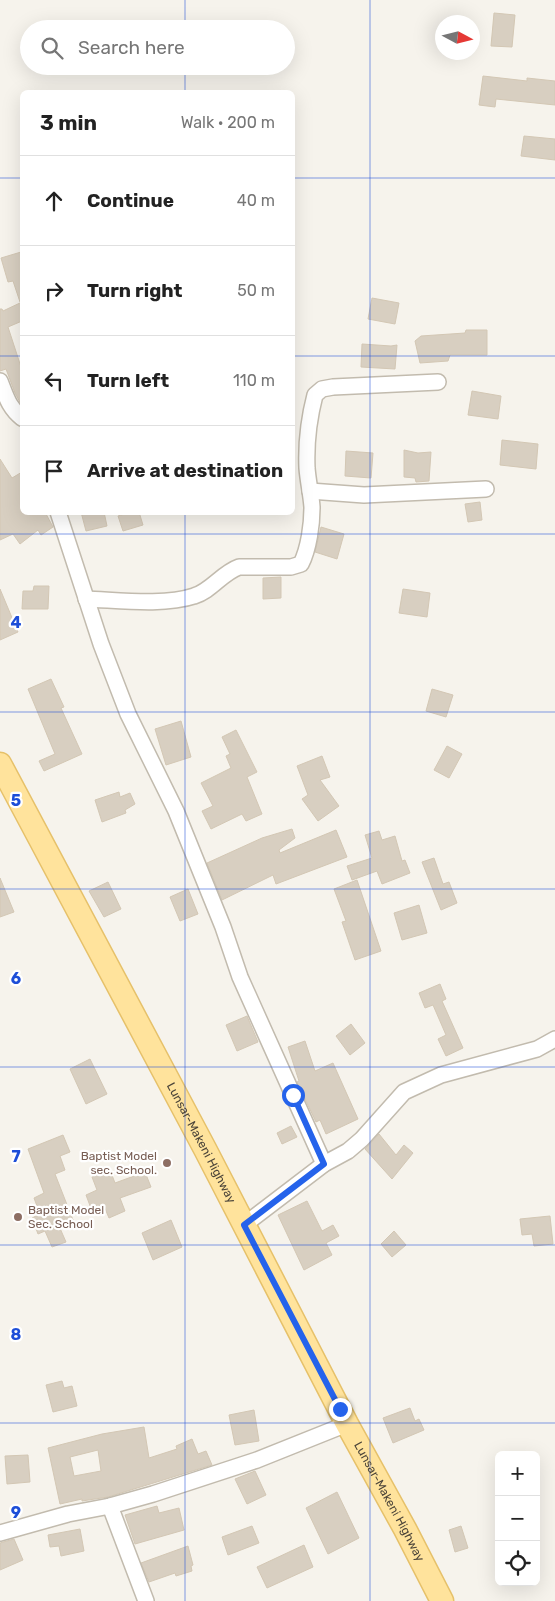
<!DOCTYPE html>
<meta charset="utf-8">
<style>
:root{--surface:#fff;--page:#f6f6f6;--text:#222;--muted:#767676;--line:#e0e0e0}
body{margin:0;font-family:Rubik,sans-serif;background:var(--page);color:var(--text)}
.controls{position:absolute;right:15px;bottom:15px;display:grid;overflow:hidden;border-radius:8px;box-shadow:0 5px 20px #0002}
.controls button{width:45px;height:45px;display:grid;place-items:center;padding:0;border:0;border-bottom:1px solid var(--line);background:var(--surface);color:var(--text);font:25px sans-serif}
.compass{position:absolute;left:435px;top:15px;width:45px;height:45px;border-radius:50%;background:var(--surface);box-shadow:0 5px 20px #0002;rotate:97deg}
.stop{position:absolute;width:15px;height:15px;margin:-11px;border:4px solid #2563eb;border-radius:50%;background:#fff}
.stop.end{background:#2563eb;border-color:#fff;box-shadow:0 1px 5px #0008}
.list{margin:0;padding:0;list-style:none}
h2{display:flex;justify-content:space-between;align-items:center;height:65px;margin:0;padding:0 20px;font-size:21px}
h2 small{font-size:16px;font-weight:400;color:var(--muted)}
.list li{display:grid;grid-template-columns:32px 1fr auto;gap:15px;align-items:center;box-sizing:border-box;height:90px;padding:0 20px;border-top:1px solid var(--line)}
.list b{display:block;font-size:19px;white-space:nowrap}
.list em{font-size:16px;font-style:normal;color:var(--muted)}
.icon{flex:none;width:28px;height:28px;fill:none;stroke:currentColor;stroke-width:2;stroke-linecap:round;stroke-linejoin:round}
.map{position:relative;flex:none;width:555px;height:1601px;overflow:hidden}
.search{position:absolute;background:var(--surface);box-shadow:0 5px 20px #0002;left:20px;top:20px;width:275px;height:55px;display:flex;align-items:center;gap:12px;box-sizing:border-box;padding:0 18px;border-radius:28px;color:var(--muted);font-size:19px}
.panel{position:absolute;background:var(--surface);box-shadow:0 5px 20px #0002;left:20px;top:90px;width:275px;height:425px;border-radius:8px}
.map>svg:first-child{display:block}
</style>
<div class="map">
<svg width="555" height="1601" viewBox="0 0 555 1601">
<rect width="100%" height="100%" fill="#f6f3ec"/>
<g fill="#d8cfc1" stroke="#d3c7b4" fill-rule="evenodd">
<path d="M494,13L515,15L512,47L491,46Z"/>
<path d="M483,76L527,81V78L555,81V105L496,99L495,107L479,105Z"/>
<path d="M524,136L555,139V160L521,156Z"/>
<path d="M21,252L22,259V302H20L13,281L8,282L1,258Z"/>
<path d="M372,298L399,303L395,324L368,319Z"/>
<path d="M22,302V321L8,327L22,370V406L15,393L6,369L0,371V309H2L3,311Z"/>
<path d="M466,330H487V355H450L448,361L420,363L415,341L421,336L465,333Z"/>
<path d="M362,344L391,346L397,345L395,369L361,367Z"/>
<path d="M472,391L501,396L498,419L468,415Z"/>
<path d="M502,440L538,444L536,469L500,465Z"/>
<path d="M404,450L418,453L431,452L429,481L416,482L415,478L404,477Z"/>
<path d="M346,451L373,453L371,478L345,476Z"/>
<path d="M0,459L12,478L22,472V512H45L53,527L41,535L38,530L20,544L13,534L0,540Z"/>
<path d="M480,502L482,520L468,522L465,504Z"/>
<path d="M81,512H104L107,526L86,531Z"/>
<path d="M131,512H139L143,525L123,531L118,516Z"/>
<path d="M321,527L344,534L337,559L315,552Z"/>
<path d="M281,577V598L263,599V578Z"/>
<path d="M34,586H49L48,609H22L23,591H33Z"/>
<path d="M0,589L18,632L0,640Z"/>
<path d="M403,589L430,593L427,617L399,613Z"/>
<path d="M51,679L64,707L61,708L82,754L44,771L39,761L55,754L28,689Z"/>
<path d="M432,689L453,695L446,717L426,711Z"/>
<path d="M181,721L191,757L166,765L155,729Z"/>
<path d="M236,730L257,772L247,777L262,814L246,821L242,814L211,829L202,811L213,806L201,783L231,768L226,756L230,754L222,737Z"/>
<path d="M447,746L462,754L449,778L434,770Z"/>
<path d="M322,756L330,777L320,780L339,806L318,821L302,799L308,795L297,766Z"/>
<path d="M119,792L120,797L130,793L135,804L125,810L126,813L102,822L95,800Z"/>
<path d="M292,829L295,838L279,850L280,853L336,830L347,857L276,884L273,875L222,900L207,863L262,838Z"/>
<path d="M379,831L382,840L395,836L402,861L405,860L410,873L382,884L377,871L352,880L347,866L372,858L365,835Z"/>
<path d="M434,858L443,884L449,882L457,903L441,910L422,862Z"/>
<path d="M0,878L14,912L0,917Z"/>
<path d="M357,880L381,951L355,960L342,922L346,921L334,889Z"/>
<path d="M108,882L121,909L104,917L89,891Z"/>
<path d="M188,889L198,914L180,921L170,897Z"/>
<path d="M419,905L427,933L402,940L394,913Z"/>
<path d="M440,984L446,999L442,1001L463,1048L446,1056L438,1039L446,1035L433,1005L425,1008L419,993Z"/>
<path d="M247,1016L258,1042L237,1051L226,1025Z"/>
<path d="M351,1024L365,1043L350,1055L336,1036Z"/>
<path d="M305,1041L315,1071L333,1063L358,1119L326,1134L320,1120L316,1122L297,1082L299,1081L288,1047Z"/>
<path d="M90,1059L107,1094L86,1104L70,1069Z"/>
<path d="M291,1126L297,1137L282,1144L277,1133Z"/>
<path d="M379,1134L396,1155L404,1145L413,1153L392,1179L365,1149Z"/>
<path d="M63,1135L70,1152L60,1156L65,1170L55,1174L73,1220L59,1226L66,1242L52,1247L45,1231L38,1234L32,1218L40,1214L34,1198L44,1193L28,1149Z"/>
<path d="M110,1170L115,1183L145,1172L151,1187L120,1198L125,1211L109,1218L104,1206L92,1211L86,1195L97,1190L92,1177Z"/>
<path d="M307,1201L322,1231L333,1225L339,1236L326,1243L332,1255L304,1270L278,1215Z"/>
<path d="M550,1216L553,1244L534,1246L532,1234L522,1235L520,1219Z"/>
<path d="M171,1220L182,1247L153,1260L142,1233Z"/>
<path d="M394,1231L406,1245L392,1257L381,1244Z"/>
<path d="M62,1381L64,1388L72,1386L77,1406L53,1412L46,1385Z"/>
<path d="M410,1408L415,1421L419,1419L424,1430L393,1443L383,1418Z"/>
<path d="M254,1410L259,1441L235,1445L229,1415Z"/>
<path d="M144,1427L149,1458L177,1449L176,1446L192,1439L198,1454L206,1451L212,1465L108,1497L82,1501V1499L60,1504L48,1448L102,1434ZM98,1450L101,1471L74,1476L70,1457Z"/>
<path d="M28,1455L30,1482L7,1484L5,1456Z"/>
<path d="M255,1471L266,1495L247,1504L235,1479Z"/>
<path d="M337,1492L359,1538L328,1554L306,1508Z"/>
<path d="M157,1506L159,1513L179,1508L184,1530L135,1544L125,1515Z"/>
<path d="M252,1526L259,1543L228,1555L222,1537Z"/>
<path d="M461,1526L468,1548L455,1552L449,1530Z"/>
<path d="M80,1529L84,1551L61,1556L59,1546L50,1547L48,1535Z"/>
<path d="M14,1539L23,1560L0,1570V1543Z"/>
<path d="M304,1545L313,1567L267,1588L257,1567Z"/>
<path d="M188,1546L193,1565L191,1566L192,1571L176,1576L175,1573L149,1582L141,1563Z"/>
</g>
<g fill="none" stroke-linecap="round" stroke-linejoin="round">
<defs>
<g id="street">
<path d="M0,381C6,396 9,408 22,418"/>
<path d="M310,491L364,495L486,489"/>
<path d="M58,512L101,644L128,714L176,811L223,927L240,977L324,1164"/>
<path d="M86,599C117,600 164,606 194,596C211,591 222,573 239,567H291L301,564C309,548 312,524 312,507C311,494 308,481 307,468C306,444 309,418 315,395L322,389L333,387L438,382"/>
<path d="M244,1225L324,1164L348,1151L362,1139L404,1092L441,1075L537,1049L555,1039"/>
<path d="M110,1506L146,1601"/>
<path d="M0,1533L68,1514L110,1506L153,1494L257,1460L347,1424"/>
</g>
<g id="primary">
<path id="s1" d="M0,764L205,1149L347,1424L405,1529L442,1601"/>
</g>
</defs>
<use href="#street" stroke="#c2bbae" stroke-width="18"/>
<use href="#primary" stroke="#e6c16a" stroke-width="25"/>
<use href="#street" stroke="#fff" stroke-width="15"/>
<use href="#primary" stroke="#ffe39c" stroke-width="22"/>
</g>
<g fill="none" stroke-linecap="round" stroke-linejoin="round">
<path stroke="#2563eb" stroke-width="6" d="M293,1095L324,1164L244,1225L340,1409"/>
</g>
<path fill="none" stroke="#1d4ed8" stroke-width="1" stroke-opacity="0.55" d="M185,0V29M370,0V1601M185,66V92M0,178H22M292,178H555M0,356H22M292,356H555M185,512V1601M0,534H555M0,712H555M0,889H555M0,1067H555M0,1245H555M0,1423H555"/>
<g fill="#8d6e63" stroke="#fff" stroke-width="2">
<circle cx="167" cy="1163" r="5"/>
<circle cx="18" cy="1217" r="5"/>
</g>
<g text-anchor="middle" stroke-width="4.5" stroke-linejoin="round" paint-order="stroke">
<g font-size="12" fill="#4b4439" stroke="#fff">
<text dy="4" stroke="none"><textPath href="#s1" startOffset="429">Lunsar-Makeni Highway</textPath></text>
<text dy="4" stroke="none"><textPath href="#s1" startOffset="834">Lunsar-Makeni Highway</textPath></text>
</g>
<g font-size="12" fill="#785e54" stroke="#fff" text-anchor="end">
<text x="157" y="1160">Baptist Model<tspan x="157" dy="14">sec. School.</tspan></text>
<text x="28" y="1214" text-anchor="start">Baptist Model<tspan x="28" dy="14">Sec. School</tspan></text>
</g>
</g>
<g font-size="16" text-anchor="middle" font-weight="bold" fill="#1d4ed8" stroke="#fff" stroke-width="4.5" stroke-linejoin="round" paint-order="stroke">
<text x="16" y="628">4</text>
<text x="16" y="806">5</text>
<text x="16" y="984">6</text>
<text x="16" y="1162">7</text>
<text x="16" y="1340">8</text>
<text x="16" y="1518">9</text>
</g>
</svg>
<div class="controls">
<button>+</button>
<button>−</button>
<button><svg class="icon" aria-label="locate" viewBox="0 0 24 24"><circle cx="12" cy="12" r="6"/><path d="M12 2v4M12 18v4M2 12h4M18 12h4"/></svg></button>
</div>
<svg class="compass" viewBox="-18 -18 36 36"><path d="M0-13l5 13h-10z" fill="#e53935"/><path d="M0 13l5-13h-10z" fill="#767676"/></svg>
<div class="stop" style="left:293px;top:1095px"></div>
<div class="stop end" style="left:340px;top:1409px"></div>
<div class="search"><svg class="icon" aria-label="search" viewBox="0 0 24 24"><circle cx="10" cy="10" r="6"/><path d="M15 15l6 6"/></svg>Search here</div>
<section class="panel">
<h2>3 min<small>Walk · 200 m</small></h2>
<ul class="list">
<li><svg class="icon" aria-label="ahead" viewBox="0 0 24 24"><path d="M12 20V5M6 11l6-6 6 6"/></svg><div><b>Continue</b></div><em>40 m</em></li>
<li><svg class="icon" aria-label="right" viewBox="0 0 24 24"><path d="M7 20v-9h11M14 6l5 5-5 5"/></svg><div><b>Turn right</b></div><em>50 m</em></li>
<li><svg class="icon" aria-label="left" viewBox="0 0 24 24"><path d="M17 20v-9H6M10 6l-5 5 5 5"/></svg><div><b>Turn left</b></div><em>110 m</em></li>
<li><svg class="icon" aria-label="arrive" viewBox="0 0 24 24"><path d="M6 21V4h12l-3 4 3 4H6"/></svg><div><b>Arrive at destination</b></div></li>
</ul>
</section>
</div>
